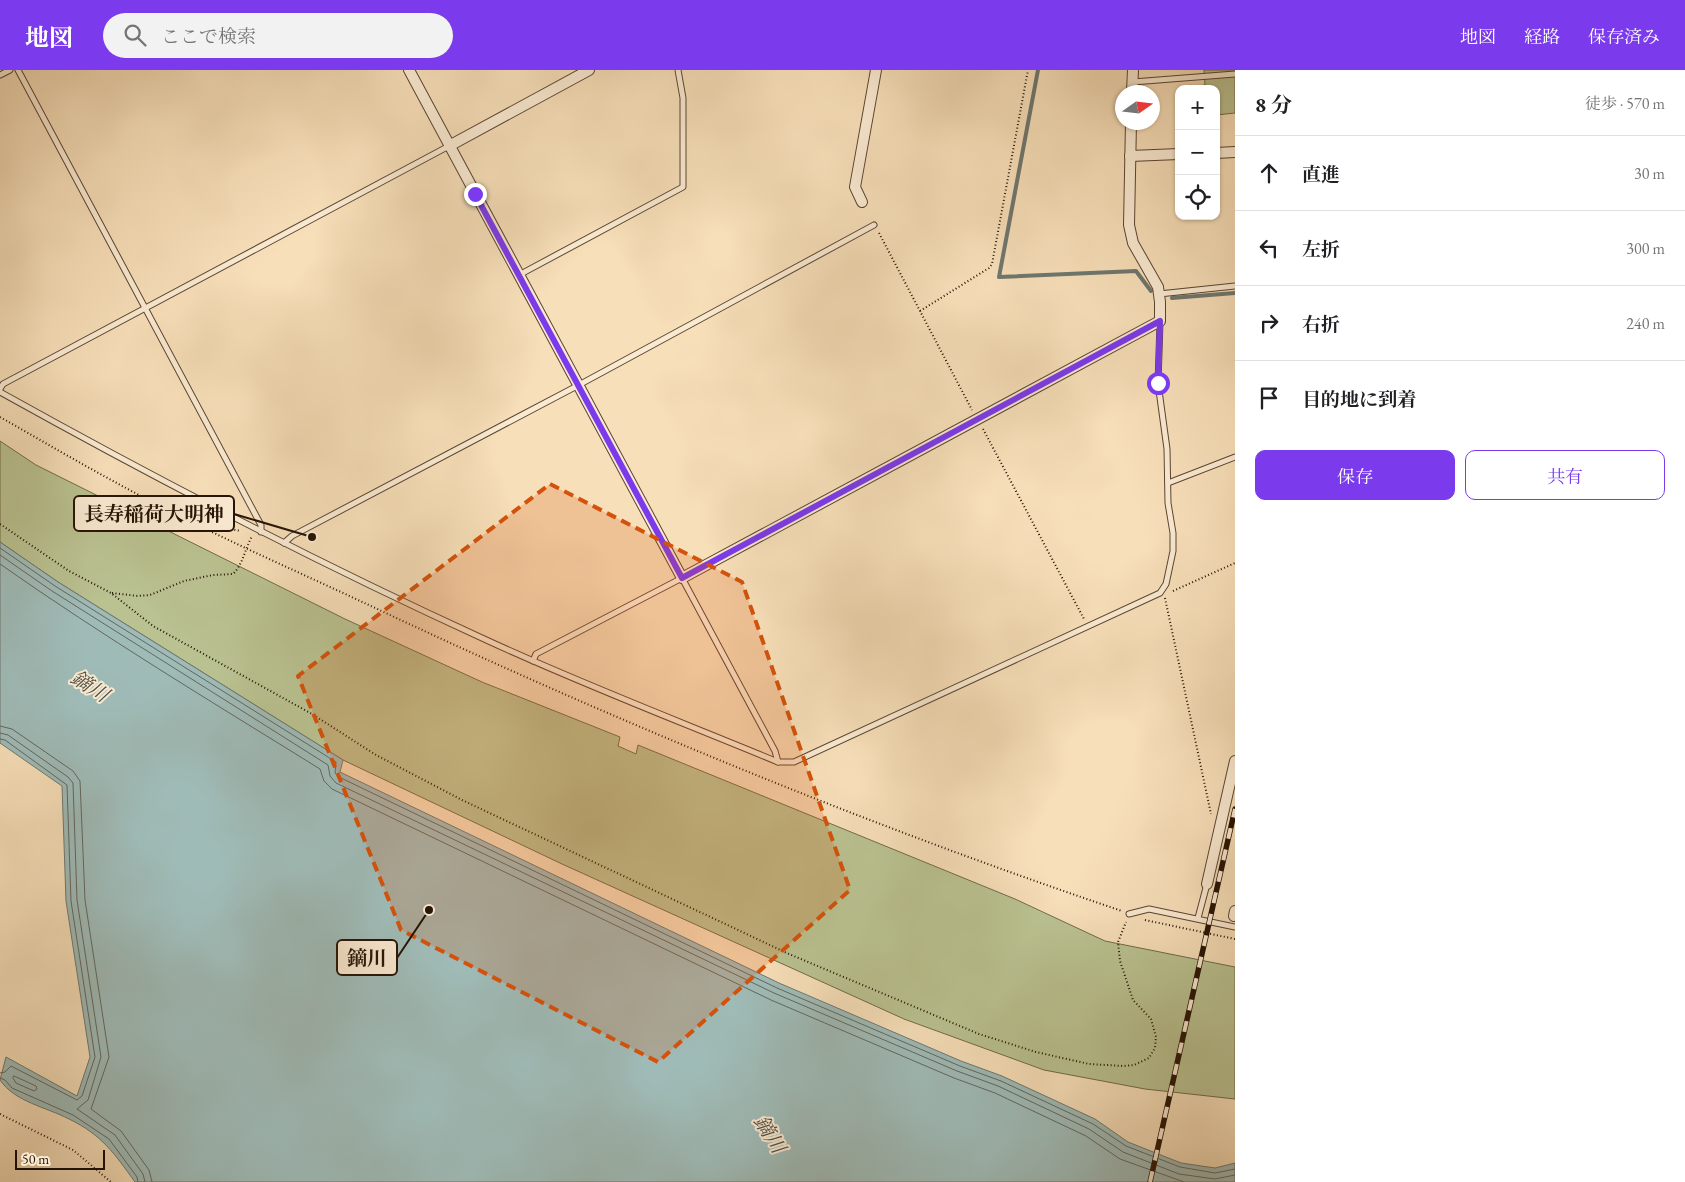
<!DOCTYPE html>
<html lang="ja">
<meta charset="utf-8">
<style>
:root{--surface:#fff;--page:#f2f2f2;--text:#202124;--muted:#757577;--line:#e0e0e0;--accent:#7c3aed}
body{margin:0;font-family:"EB Garamond","Noto Serif JP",serif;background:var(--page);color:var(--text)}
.controls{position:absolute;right:15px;top:15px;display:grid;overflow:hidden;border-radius:10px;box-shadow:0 1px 4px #0004}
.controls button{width:45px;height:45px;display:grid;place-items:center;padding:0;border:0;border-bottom:1px solid var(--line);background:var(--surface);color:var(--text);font:25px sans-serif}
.compass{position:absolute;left:1115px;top:15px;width:45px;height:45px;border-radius:50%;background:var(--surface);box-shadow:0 1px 4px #0004;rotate:76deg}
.scale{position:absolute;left:15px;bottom:12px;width:90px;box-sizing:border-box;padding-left:5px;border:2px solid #251305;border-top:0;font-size:14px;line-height:18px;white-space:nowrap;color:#251305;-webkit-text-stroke:4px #faead2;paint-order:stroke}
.stop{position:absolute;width:15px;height:15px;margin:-11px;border:4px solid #7c3aed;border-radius:50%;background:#fff}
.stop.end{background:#7c3aed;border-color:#fff;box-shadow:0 1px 5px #0008}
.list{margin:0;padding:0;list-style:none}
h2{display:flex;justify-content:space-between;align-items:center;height:65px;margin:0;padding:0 20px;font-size:21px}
h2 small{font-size:16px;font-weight:400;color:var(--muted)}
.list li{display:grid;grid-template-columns:32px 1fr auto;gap:15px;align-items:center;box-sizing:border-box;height:75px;padding:0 20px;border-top:1px solid var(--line)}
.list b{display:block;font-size:19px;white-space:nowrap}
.list em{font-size:16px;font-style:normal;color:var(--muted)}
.actions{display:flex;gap:10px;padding:15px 20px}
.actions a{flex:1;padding:11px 0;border:1px solid var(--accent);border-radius:10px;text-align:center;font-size:18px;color:var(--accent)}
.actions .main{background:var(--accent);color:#fff}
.icon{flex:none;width:28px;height:28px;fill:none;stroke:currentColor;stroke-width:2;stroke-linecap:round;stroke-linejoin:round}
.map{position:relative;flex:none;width:1235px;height:1112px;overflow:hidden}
header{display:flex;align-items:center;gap:30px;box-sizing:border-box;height:70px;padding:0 25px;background:var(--accent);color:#fff}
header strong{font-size:24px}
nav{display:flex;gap:28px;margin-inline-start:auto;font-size:18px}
.search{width:350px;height:45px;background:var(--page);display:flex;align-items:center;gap:12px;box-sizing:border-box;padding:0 18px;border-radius:28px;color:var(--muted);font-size:19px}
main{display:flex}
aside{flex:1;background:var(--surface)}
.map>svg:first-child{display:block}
</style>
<header>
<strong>地図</strong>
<div class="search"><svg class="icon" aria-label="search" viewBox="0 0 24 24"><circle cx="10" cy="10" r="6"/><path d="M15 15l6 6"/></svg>ここで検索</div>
<nav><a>地図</a><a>経路</a><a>保存済み</a></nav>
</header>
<main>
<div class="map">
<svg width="1235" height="1112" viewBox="0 0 1235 1112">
<rect width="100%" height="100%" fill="#f7dfb9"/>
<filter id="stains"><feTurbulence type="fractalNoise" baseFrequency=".004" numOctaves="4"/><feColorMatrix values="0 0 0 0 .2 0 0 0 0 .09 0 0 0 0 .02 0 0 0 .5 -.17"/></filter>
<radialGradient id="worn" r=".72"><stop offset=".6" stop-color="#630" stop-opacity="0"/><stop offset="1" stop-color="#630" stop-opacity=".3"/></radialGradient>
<g fill="#bac291" stroke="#706a4b">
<path d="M1204,0H1235V43L1216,45V19H1192V17L1205,15Z"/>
<path d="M0,371L36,395L345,549L482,612L620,667L618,676L636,684L638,675L1015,829L1105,871L1235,897V1029L1145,1019L1044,1000L904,949L562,794L343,690L58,512L0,472Z"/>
</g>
<path fill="#9fbbb7" stroke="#6e7870" d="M0,472L58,512L343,690L340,702L779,913L961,991L1002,1006L1095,1049L1128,1072L1181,1093L1215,1098L1235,1093V1112H135C114,1083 102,1065 69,1049C46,1037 15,1032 0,1010L6,987L77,1026L90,987L66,831L62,716L0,673Z"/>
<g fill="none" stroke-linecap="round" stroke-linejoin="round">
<g stroke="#62675e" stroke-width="1">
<path d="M0,478L55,516L336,692L335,703L339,707L777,918L960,996L1001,1011L1093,1054L1126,1076L1180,1097L1215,1103L1235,1099"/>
<path d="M0,485L52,521L328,695L330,706L336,713L774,923L957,1001L998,1016L1089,1059L1123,1082L1179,1104L1215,1109L1235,1105"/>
<path d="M0,494C104,567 212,632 320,699L324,711L332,719L771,930L954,1008L995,1023L1086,1066L1120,1089L1184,1112"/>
<path d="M0,656L12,659L73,701L80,711L85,830L109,987L91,1039L121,1061L149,1100L152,1112"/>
<path d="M0,663L8,665L68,707L73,713L77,830L101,987L88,1030L77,1039L115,1065L143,1104L145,1112"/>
<path d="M0,669L5,670L67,715L71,831L95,987L82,1026L77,1030L11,996L5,1002L0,1003"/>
<path d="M14,1006L36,1016L37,1019L34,1021L16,1013L13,1008Z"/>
<path d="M0,1008L5,1010L12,1018L73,1045L109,1069L137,1107L138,1112"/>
</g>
<g stroke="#6e7870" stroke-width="4">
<path d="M1038,0L999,207L1136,201L1151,221"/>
<path d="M1172,228L1235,223"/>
</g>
<defs>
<g id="lane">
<path d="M18,0L261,455V462"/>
<path d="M0,5L10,0"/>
<path d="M1133,12L1235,4"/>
<path d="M519,205L683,117V28L678,0"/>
<path d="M1159,224L1235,216"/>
<path d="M0,319L3,314L449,76"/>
<path d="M0,322C158,410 318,493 482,568C579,613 679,651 778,692H794L1160,523L1166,514L1169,500L1173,481V463L1168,433L1167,379L1158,313L1160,252"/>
<path d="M1168,413L1235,387"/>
<path d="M284,473L292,466L577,316L874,155"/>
<path d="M533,591L536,584L682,508L775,681L778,692"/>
<path d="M1129,844L1149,839L1235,857"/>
<path d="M1198,848L1207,814"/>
</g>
<g id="street">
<path d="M409,0L682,508L1160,251V232L1158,217L1133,173L1129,155L1131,52"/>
<path d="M1132,22L1133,0"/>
<path d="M449,76L589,0"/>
<path d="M1216,83L1235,82"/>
<path d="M1130,86L1179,84"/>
<path d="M862,132L855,117L876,0"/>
<path d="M1207,814L1235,691"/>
<path d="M1234,846L1235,841"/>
</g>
</defs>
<use href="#lane" stroke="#5a4632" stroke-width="7"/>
<use href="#street" stroke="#5a4632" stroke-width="12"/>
<g stroke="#251305" stroke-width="2" stroke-dasharray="1 2.5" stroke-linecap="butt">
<path d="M879,163L972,340"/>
<path d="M920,241L989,198L992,194L1028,0"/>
<path d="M0,347C68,386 135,425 206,459C261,486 318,511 373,537C617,652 867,755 1122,841"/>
<path d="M983,359L1084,549"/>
<path d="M0,454L69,501L111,523L153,556L312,644L376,685L462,730L789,884L979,964L1036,982L1089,994L1124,996L1134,995L1149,988L1155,978L1156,967L1151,949L1133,930L1120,891L1118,872L1126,852"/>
<path d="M207,458L213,456L241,461"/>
<path d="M1173,521L1235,493"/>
<path d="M112,523L138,526L150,525L184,511L213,505L233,504C243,494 245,479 252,466"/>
<path d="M1165,528L1211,744"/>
<path d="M1145,850L1235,869"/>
<path d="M0,1044L73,1080L111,1112"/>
</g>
<use href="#lane" stroke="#faead2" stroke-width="5"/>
<use href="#street" stroke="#faead2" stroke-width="10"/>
<defs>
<path id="rail" d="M1150,1112L1235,739"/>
</defs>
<use href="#rail" stroke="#251305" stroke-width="5.5"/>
<use href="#rail" stroke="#faead2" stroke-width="4" stroke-dasharray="11" stroke-linecap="butt"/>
</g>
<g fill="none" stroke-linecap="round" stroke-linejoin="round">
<path stroke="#7c3aed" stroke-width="6" d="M475,124L682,508L1160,251L1158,313"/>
</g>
<path fill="#d4520b" fill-opacity="0.2" stroke="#d4520b" stroke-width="4" stroke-dasharray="10 6" stroke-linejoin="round" d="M550,414L742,512L850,820L658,992L401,860L298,606Z"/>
<g text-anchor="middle" stroke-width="4" stroke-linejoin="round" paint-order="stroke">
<g font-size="20" font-style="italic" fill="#504e43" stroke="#faead2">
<text transform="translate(90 616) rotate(33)" y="7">鏑川</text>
<text transform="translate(770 1064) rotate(58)" y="7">鏑川</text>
</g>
</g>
<path fill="none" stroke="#251305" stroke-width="2" d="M312 467L234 444M429 840L397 888"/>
<g fill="#251305" stroke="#faead2" stroke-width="2">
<circle cx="312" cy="467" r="5"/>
<circle cx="429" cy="840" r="5"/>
</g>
<g fill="#faead2" stroke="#251305" stroke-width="2">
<rect x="74" y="426" width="160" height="35" rx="5"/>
<rect x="337" y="870" width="60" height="35" rx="5"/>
</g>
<g font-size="20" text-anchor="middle" font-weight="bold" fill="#251305">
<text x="154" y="451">長寿稲荷大明神</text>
<text x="367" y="895">鏑川</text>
</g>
<rect width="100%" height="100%" filter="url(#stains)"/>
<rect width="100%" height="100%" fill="url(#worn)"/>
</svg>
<div class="controls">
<button>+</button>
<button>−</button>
<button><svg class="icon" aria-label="locate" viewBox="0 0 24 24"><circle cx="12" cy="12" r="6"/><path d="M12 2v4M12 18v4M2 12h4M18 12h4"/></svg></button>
</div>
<svg class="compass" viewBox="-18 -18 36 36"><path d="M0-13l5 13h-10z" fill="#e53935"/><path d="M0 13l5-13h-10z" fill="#757577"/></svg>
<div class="scale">50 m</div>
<div class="stop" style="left:1158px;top:313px"></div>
<div class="stop end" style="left:475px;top:124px"></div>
</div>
<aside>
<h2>8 分<small>徒歩 · 570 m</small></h2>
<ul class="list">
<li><svg class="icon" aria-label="ahead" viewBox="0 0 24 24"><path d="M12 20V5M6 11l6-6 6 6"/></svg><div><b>直進</b></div><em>30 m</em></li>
<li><svg class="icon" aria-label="left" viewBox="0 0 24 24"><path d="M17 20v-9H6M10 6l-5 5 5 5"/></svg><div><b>左折</b></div><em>300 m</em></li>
<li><svg class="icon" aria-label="right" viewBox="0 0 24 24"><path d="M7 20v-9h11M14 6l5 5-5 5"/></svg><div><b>右折</b></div><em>240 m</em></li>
<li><svg class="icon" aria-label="arrive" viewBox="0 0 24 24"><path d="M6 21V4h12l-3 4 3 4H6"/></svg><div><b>目的地に到着</b></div></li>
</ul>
<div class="actions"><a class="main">保存</a><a>共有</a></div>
</aside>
</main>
